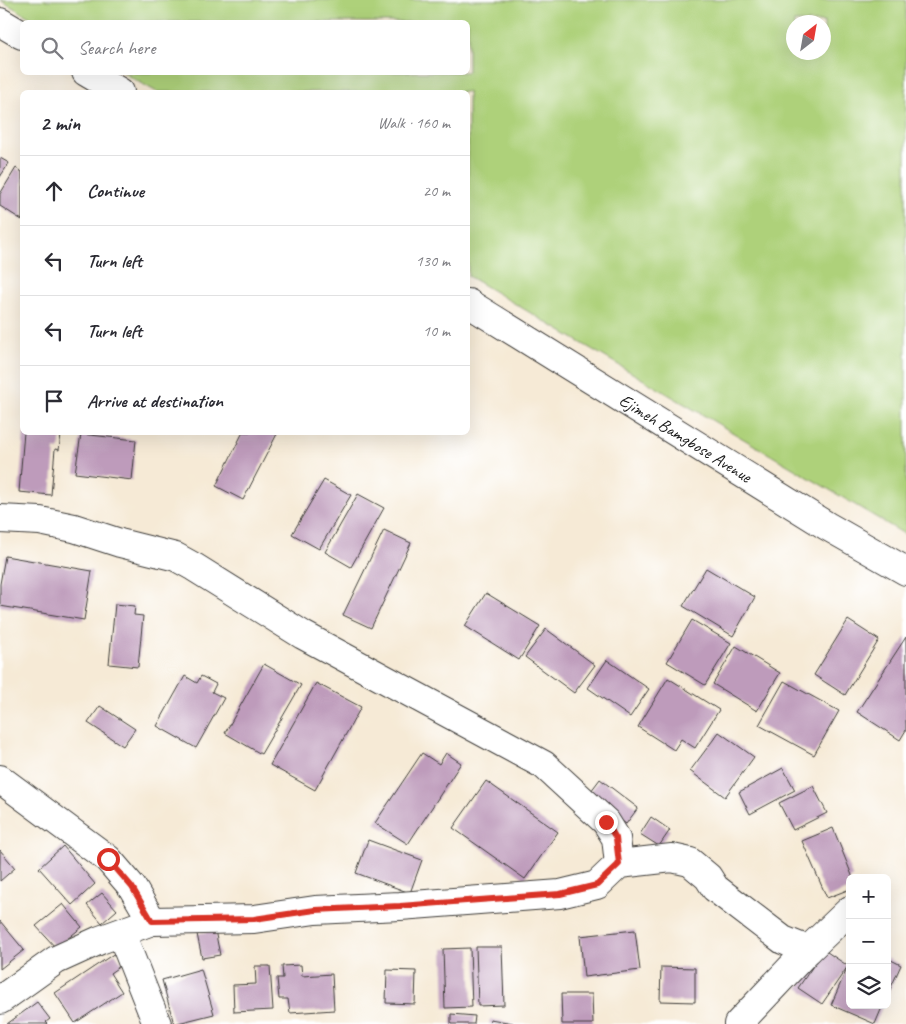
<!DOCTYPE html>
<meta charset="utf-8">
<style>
:root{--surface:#fff;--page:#f2f2f3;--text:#2b2b33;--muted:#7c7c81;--line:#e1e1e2}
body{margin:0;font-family:Caveat,sans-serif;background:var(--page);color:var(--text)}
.controls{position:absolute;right:15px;bottom:15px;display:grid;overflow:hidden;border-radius:8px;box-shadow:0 5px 20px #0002}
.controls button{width:45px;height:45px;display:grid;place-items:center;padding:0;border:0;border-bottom:1px solid var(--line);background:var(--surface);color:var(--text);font:25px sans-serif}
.compass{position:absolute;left:786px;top:15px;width:45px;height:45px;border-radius:50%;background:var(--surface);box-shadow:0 5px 20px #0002;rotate:31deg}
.stop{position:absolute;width:15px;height:15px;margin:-11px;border:4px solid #d93025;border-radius:50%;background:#fff}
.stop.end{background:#d93025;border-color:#fff;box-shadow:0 1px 5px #0008}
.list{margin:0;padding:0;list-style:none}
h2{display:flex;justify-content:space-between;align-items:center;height:65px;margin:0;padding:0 20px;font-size:21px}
h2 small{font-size:16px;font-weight:400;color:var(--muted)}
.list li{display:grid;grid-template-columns:32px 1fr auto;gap:15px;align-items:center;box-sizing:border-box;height:70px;padding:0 20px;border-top:1px solid var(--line)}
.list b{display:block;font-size:19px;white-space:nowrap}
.list em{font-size:16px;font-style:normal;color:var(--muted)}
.icon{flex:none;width:28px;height:28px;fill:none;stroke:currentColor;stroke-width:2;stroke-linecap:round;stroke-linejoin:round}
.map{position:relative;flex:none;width:906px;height:1024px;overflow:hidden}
.search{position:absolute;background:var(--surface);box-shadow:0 5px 20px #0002;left:20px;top:20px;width:450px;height:55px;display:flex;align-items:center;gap:12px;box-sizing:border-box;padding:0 18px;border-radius:8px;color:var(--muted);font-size:19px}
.panel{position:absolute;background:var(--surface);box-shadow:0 5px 20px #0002;left:20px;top:90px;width:450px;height:345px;border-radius:8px}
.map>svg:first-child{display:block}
</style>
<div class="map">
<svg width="906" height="1024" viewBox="0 0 906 1024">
<rect width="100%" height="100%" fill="#fff"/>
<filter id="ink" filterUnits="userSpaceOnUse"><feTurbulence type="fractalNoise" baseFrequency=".02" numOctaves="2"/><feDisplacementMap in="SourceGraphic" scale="10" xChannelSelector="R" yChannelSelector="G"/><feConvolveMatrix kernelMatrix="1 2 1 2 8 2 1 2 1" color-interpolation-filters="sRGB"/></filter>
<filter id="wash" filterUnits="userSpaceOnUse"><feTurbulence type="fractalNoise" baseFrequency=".0096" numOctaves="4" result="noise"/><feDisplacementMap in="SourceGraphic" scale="20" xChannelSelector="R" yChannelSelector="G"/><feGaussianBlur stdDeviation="1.12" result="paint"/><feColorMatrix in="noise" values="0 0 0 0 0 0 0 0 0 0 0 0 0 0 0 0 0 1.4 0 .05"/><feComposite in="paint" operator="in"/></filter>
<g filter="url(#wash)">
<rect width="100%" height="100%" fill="#f6ead6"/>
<path fill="#aed17a" stroke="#65764b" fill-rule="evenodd" d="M0,0H906V535L468,276V92H157L123,73L468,72V22H38ZM794,22H824V52H794Z"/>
<g id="blocks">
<g fill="#be9bbb">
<path d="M0,158L9,163L0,177Z"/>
<path d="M16,168L22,172V220L0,206V194Z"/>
<path d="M24,432L61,434L59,450L55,449L51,495L19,492Z"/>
<path d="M243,432H278L243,500L216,486Z"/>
<path d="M81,434L136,440L132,480L75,473Z"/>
<path d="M324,480L351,495L319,549L292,534Z"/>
<path d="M358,494L384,508L351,567L325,552Z"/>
<path d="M384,530L411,543L371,628L343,615Z"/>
<path d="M5,556L92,571L84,620L0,606V584Z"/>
<path d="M706,568L755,597L733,636L683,606Z"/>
<path d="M486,593L540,626L519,660L465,626Z"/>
<path d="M115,604L135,606L134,615L143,616L138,667L109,664Z"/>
<path d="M692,620L731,643L705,685L667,662Z"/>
<path d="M848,620L879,640L845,695L814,675Z"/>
<path d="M546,629L595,665L574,693L525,657Z"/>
<path d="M906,637V730L900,740L857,712Z"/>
<path d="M736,646L780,673L757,711L713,684Z"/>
<path d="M607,660L649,689L630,717L588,688Z"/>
<path d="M264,664L301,685L261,754L225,733Z"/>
<path d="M185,676L197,683L201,676L216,684L212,692L224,698L196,748L157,726Z"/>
<path d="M668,678L719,710L695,748L681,739L674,750L638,727Z"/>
<path d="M784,681L839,711L814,755L759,725Z"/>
<path d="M316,683L361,707L315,790L270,765Z"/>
<path d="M100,706L135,729L123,746L88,723Z"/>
<path d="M719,732L754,757L725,797L690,771Z"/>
<path d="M422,753L439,764L446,753L461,763L408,844L375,823Z"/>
<path d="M783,768L795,790L750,814L739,792Z"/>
<path d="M600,779L638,808L626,824L588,795Z"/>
<path d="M486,781L558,832L525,879L453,828Z"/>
<path d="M813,786L827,813L793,830L779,803Z"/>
<path d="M651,817L670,830L659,846L640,834Z"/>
<path d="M833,828L853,878H850V889L827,898L802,841Z"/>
<path d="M368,840L422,860L410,893L356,873Z"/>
<path d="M63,846L95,884L72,905L39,868Z"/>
<path d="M0,850L15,868L0,881Z"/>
<path d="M102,893L117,910L102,923L87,905Z"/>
<path d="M63,904L82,927L56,948L36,926Z"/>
<path d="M0,921L24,950L0,969Z"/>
<path d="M215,930L220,955L202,958L197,934Z"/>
<path d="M635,930L640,970L584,977L580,936Z"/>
<path d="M476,947H502L504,1005L478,1006Z"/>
<path d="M470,948L472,1007L445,1008L443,949Z"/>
<path d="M824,950L848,966L822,1004L798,988Z"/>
<path d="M115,953L123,964L110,973L122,992L75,1023L55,993Z"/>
<path d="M887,958L901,965L887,996Z"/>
<path d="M850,962V1005H883L875,1024L831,1005Z"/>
<path d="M301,965L302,976L332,974L334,1010L290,1013L288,999H279L277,978H283L282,966Z"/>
<path d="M255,966H270L273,1010L234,1012L233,985L256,984Z"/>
<path d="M661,967L695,968V1002L660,1001Z"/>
<path d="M201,969L214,1014L174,1024L162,980Z"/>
<path d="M387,970L416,971L415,1004L386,1003Z"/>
<path d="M561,994H592L593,1024H562Z"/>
<path d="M37,1002L50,1019L46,1022L48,1024H7Z"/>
<path d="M451,1014L475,1016L474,1024H451Z"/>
<path d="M490,1019L513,1023V1024H489Z"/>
</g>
</g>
</g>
<g filter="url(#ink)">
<use href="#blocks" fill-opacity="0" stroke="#3d3b38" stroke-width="1"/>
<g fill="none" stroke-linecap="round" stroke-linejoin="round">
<defs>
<g id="minor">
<path d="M0,22L22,35"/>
<path d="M86,72L120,92"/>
<path id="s1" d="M468,303L827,526L906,571"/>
<path d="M0,519L40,521L74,528L120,543L176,557L194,567L303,635L544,765L606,822L616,838L619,864"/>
<path d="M0,779L108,859L132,887L152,921"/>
<path d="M121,933L157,1024"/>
<path d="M0,1000L56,960L100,940L152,921L254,919L315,910L400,906L560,894L597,885L619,864L672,858L690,862L708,877L715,888L783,940L808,950"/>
<path d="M738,1024L808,950L850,910"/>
</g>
</defs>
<use href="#minor" stroke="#3d3b38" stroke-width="30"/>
<use href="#minor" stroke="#fff" stroke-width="28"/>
</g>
</g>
<g fill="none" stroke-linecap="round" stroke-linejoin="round" filter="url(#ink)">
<path stroke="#d93025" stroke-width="6" d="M108,859L132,887L152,921L254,919L315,910L400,906L560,894L597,885L619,864L616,838L606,822"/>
</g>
<g text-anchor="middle" stroke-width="4" stroke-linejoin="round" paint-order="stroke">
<g font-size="18" fill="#1c1c1c" stroke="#fff">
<text dy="6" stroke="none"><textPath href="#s1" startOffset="256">Ejimeh Bamgbose Avenue</textPath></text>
</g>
</g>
</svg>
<div class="controls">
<button>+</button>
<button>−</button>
<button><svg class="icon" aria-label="layers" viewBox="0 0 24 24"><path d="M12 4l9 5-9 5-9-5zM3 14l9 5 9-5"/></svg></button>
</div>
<svg class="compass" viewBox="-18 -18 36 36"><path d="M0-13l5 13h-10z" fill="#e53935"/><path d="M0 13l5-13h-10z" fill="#7c7c81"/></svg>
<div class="stop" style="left:108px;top:859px"></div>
<div class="stop end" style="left:606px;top:822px"></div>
<div class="search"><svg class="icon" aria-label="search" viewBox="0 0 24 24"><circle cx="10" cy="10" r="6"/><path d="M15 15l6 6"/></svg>Search here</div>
<section class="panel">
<h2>2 min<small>Walk · 160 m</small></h2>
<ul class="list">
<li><svg class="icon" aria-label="ahead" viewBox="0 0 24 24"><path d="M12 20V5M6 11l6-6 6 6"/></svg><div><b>Continue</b></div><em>20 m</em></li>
<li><svg class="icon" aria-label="left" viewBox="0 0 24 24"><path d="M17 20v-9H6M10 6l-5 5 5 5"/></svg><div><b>Turn left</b></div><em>130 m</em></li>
<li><svg class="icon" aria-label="left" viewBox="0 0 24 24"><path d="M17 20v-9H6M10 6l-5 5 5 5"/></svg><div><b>Turn left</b></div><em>10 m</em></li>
<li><svg class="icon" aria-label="arrive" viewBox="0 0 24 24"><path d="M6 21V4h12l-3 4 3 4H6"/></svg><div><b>Arrive at destination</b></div></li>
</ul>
</section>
</div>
